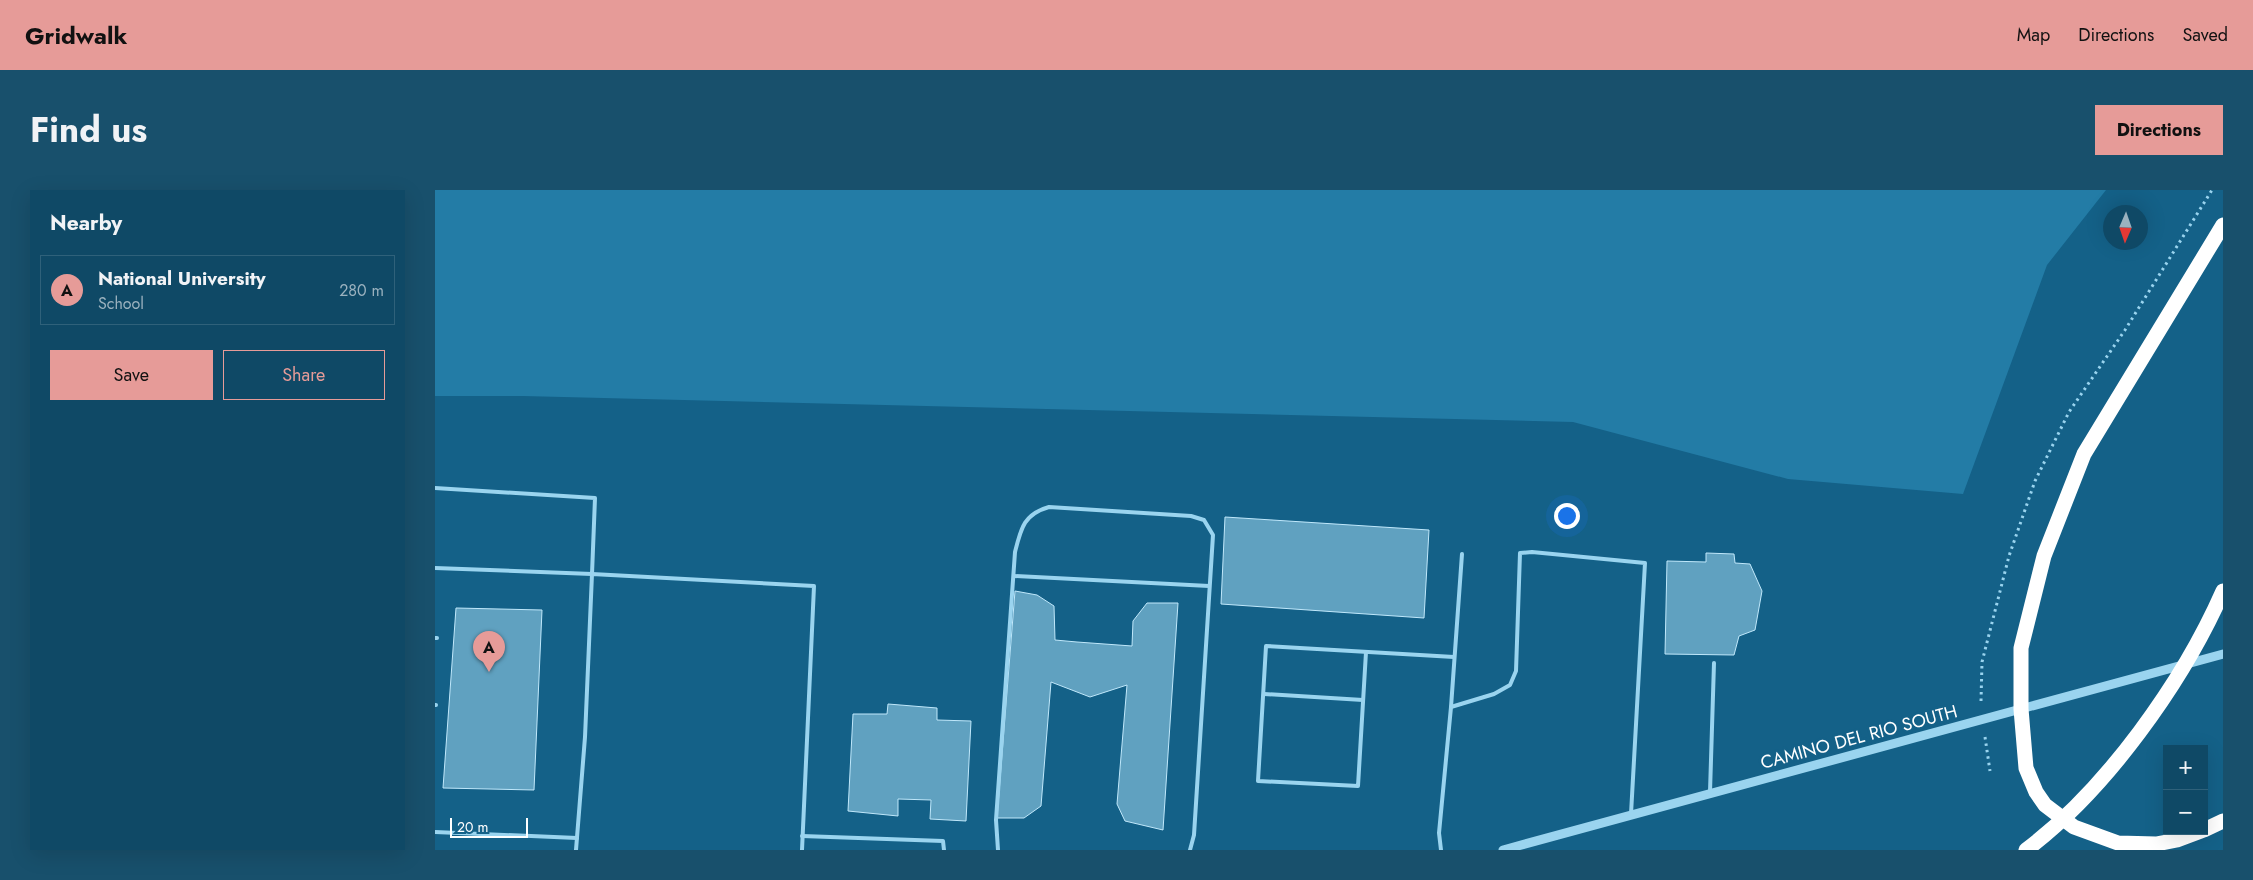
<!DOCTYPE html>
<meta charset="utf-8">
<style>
:root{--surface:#0f4966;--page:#18506c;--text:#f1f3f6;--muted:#9bb2bf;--line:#2f617a;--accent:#e69b98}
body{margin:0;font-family:Jost,sans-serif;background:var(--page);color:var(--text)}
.controls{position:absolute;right:15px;bottom:15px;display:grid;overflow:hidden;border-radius:0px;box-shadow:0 5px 20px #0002}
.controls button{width:45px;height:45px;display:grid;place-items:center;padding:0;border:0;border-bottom:1px solid var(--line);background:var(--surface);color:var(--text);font:25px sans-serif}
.compass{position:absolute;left:1668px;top:15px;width:45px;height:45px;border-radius:50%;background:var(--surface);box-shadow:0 5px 20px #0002;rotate:182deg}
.scale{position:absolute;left:15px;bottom:12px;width:78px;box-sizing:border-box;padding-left:5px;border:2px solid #fff;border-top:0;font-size:14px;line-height:18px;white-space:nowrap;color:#fff;-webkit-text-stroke:4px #146188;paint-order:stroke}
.you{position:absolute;left:1131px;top:325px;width:18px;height:18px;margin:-12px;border:4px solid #fff;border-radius:50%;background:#1a73e8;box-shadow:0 0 0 8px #1a73e833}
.badge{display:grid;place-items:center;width:32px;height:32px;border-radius:50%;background:var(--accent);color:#111;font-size:16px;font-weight:700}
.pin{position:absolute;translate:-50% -41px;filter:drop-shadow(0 1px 2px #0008)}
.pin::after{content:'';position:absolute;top:26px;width:18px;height:15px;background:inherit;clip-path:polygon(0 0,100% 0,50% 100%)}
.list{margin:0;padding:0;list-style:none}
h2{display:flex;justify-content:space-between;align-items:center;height:65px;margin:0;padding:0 20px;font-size:21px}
h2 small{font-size:16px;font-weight:400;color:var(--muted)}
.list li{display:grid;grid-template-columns:32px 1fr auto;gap:15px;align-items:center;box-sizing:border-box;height:70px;margin:0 10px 10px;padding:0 10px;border:1px solid var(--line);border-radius:0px}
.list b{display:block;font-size:19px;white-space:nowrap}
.list p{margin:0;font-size:16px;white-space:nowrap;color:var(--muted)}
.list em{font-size:16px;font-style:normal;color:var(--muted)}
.actions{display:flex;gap:10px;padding:15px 20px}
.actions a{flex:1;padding:11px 0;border:1px solid var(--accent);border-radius:0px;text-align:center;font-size:18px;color:var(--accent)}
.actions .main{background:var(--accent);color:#111}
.map{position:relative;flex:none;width:1788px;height:660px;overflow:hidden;border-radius:0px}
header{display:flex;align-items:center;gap:30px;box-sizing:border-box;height:70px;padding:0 25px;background:var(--accent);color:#111}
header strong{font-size:24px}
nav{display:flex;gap:28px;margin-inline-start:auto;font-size:18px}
.intro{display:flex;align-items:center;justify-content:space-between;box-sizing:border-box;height:120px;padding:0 30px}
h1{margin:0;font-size:35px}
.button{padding:12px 22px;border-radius:0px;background:var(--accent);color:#111;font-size:18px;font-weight:700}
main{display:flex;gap:30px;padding:0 30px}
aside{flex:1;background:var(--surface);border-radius:0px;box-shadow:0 5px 20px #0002}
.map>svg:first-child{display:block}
</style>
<header>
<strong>Gridwalk</strong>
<nav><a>Map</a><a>Directions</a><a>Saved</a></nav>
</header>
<div class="intro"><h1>Find us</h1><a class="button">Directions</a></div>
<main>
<aside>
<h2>Nearby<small></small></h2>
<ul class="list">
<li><span class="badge">A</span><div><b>National University</b><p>School</p></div><em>280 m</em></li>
</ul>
<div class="actions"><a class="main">Save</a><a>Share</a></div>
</aside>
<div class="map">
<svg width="1788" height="660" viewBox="0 0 1788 660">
<rect width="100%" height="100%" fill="#146188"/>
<path fill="#237ca6" d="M0,0H1671L1612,75L1528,304L1353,289L1138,232L88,206H0Z"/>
<g fill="#60a1c0" stroke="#c0e8fb">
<path d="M790,327L994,340L989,428L786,414Z"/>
<path d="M1271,363L1299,364L1300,373L1315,374L1327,401L1320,440L1304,446L1299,465L1230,464L1232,371L1271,372Z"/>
<path d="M580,401L602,405L619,416L620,450L642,452L697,456L698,431L712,413H743L728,640L690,631L682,614L692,495L655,507L616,492L606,616L589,628H562Z"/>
<path d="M21,418L107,420L99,600L8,598Z"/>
<path d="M453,514L502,518V530L536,531L531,631L495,629L496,610L463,609V626L413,621L418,524H452Z"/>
</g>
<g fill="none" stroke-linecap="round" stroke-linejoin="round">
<g stroke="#9ad4ef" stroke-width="3" stroke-dasharray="2.5 4" stroke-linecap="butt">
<path d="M1546,511L1547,472L1574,366L1600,291L1634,222L1690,140L1777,0"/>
<path d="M1550,547L1555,581"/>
</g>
<g stroke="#9ad4ef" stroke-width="4">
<path d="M0,298L160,308L157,384L0,378"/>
<path d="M579,386L774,396"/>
<path d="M0,448H2"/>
<path d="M931,462L923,596L823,591L831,456L1019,467"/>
<path d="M829,504L928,510"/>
<path d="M0,515H1"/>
<path d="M1016,517L1027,364"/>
<path d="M1275,602L1279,473"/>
<path d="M0,642L142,648"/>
<path d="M367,646L508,651L509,660"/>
<path d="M141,660L150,547L157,384L379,396L367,660"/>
<path d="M563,660L561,630L580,362C586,338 589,324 614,317L756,326L769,330L778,345L759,645L755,660"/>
<path d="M1006,660L1004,643L1016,517L1059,504L1075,495L1081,481L1085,363L1097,362L1210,373L1196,624"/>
</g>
<path stroke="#9ad4ef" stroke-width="9" d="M1068,660L1788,464"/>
<g stroke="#fff" stroke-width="15">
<path d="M1769,640L1788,631"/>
<path d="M1766,641L1742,650L1721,654L1683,653L1639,637L1610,615L1601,602L1591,578L1586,519V458L1609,366L1649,264L1788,35"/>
</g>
<path stroke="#fff" stroke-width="15" d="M1591,660C1671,600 1748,492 1788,401"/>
</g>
<g text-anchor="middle" stroke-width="5" stroke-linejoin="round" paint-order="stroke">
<g font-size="18" fill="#fff" stroke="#146188">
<text transform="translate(1424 547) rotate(-15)" y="6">CAMINO DEL RIO SOUTH</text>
</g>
</g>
</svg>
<div class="controls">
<button>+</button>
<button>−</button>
</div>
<svg class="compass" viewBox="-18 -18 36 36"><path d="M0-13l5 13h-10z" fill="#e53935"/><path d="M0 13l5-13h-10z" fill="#9bb2bf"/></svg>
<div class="scale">20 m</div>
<div class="you"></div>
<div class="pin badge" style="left:54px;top:482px">A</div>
</div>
</main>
